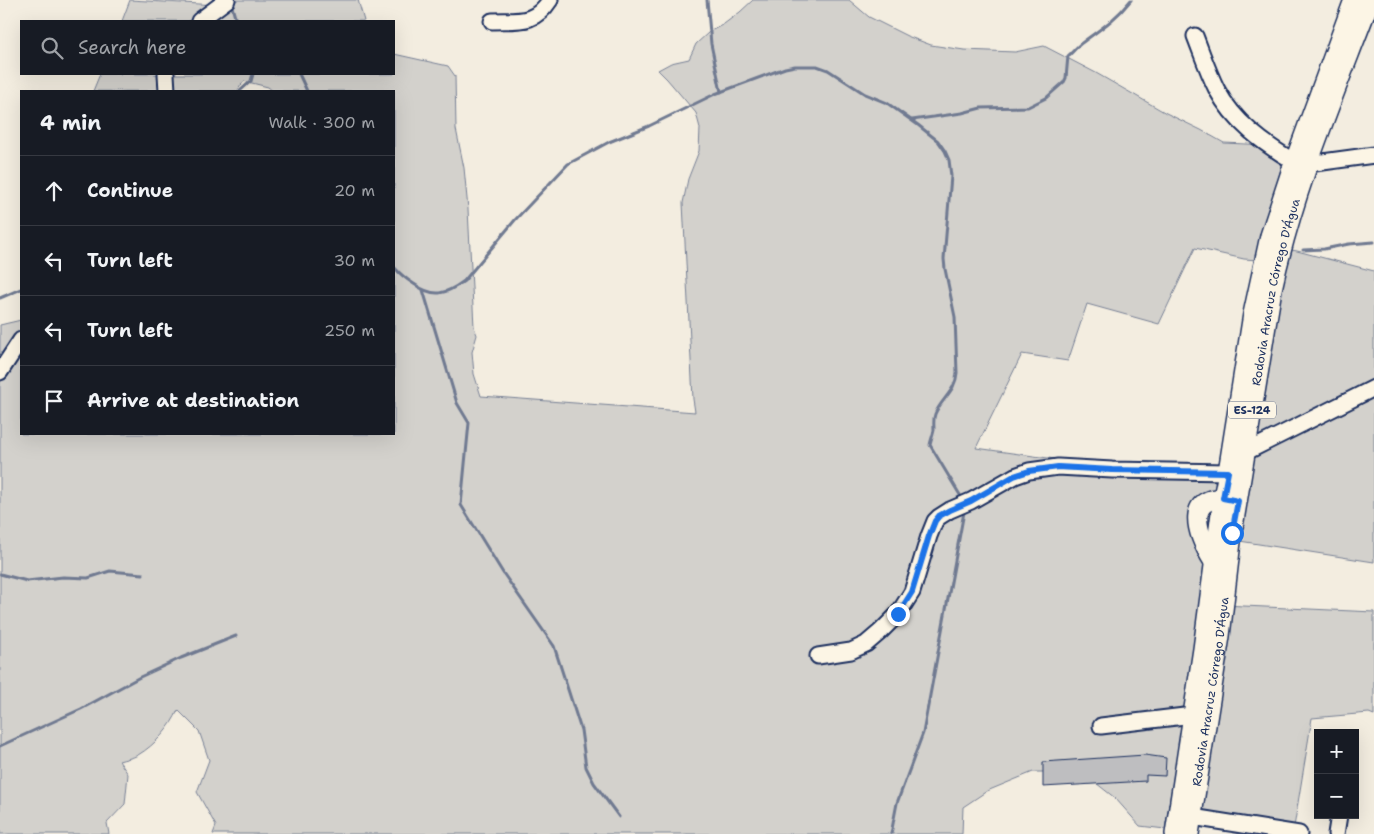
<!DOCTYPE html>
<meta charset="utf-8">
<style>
:root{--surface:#171b24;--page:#242831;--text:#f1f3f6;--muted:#9ea1a6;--line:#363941}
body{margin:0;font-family:"Shantell Sans",sans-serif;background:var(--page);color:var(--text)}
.controls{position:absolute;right:15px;bottom:15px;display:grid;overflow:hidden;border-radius:0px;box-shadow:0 5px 20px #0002}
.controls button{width:45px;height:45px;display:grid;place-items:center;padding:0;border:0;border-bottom:1px solid var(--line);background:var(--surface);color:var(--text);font:25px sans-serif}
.stop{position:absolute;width:15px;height:15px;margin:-11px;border:4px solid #1a73e8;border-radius:50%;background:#fff}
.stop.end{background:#1a73e8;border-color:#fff;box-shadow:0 1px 5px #0008}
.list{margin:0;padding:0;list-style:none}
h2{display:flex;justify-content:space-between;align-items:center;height:65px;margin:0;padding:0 20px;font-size:21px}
h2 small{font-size:16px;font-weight:400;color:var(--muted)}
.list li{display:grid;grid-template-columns:32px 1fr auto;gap:15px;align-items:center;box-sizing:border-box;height:70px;padding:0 20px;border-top:1px solid var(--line)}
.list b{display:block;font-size:19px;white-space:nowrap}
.list em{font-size:16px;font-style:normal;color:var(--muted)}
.icon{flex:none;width:28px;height:28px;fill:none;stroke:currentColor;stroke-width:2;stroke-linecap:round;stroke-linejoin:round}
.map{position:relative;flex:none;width:1374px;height:834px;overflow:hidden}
.search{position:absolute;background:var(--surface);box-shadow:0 5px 20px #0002;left:20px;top:20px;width:375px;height:55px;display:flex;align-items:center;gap:12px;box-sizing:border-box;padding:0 18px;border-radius:0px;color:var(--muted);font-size:19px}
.panel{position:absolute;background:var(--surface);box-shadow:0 5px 20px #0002;left:20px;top:90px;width:375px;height:345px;border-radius:0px}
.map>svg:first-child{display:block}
</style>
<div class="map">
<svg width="1374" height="834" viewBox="0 0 1374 834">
<rect width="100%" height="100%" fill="#f3ede0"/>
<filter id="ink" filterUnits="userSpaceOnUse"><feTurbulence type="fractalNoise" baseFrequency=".02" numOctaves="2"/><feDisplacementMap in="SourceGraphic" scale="10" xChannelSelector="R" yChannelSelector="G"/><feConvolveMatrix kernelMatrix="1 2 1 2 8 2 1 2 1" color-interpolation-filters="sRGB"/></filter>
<g filter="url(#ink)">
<g fill="#d3d1cc" stroke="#778095">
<path d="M130,0L217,5V0H358L364,21H122Z"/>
<path d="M753,0H849L869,17L907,36L931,45L964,50L1015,52L1044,46L1096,73L1166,113L1201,130L1224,143L1268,145L1285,154L1266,225L1258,260L1244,259L1195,248L1159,324L1087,304L1068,361L1022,354L976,448L1221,482L1211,549L1165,829L1140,826L1115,798L1082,772H1033L987,791L963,807L962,834H213L216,826L197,792L209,760L199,731L178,710C171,727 155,745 138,755C133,758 125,759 119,761L128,774L125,804L107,823L109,834H0V325L21,320V434H394V91H273L268,87L244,81L237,91H93L100,74H394V54L448,66L455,76L456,129L464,168L468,209L474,327L477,335L472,352L474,374L481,396L695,412L693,399L683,203L688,179L699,151L700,128L696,113L667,79L658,70L671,63L689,59L696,44L709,32L724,24L740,12Z"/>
<path d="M1281,248L1297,251L1374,271V562L1233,540Z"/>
<path d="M1222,605L1374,612V715L1369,713L1312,718L1294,827L1187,814Z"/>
</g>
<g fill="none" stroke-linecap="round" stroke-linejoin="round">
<g stroke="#707a91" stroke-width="3">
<path d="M707,0L711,44L721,92"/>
<path d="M231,3L236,21"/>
<path d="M299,74L307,91"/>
<path d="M240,91L251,81L253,74"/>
<path d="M912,120L962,113L981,108L1028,107L1046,98L1064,82L1066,78L1068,56C1073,52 1077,46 1083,42C1102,28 1116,19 1131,0"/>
<path d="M1303,250L1324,249L1349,244L1374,242"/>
<path d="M394,267C400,274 406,279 414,284C434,298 445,295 464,281L515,220L568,164L609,142L649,126L715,94L785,68L795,66H817L828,70L865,94L887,103L918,125L938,141L945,151L949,160L951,176L944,259L945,269L955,317L957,373C956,391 941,399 935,414C933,419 934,425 934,430C933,435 931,440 930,445L960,495L961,500"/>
<path d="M423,290L457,403L469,423L461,505L503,573L554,646L581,730L586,767L594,783L619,817"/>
<path d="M0,298L21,289"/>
<path d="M0,574L27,581L63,577L88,578L110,571L143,574"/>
<path d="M0,746L81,709L140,677L181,658L236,636"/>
<path d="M891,834L897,803L923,733L964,512L963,509"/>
</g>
</g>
<path fill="#bebec0" stroke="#1b2f5e" d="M1145,755L1166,758L1165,776L1146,775V781L1043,787V762Z"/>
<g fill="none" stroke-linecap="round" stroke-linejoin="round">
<defs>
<g id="minor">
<path d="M199,21L227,0"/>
<path d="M492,21C518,20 534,25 550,0"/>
<path d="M1195,36C1202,54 1208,72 1217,90C1234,122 1264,144 1295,162"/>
<path d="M166,74L167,91"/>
<path d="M1308,164L1374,155"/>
<path d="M0,372L21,340"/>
<path d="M1246,452L1374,388"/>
<path d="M818,656L851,651L866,644L880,632L898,614L912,592L929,536L935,521L939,517L950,510L971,501L1015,476L1029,471L1058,467L1112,470L1228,472"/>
<path d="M1101,726L1193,715"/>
<path d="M1192,817L1299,834"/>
<path d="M1336,834L1339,815"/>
</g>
<g id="major">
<path d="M1214,562C1196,533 1182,491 1234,500"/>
<path d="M1175,834L1203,649L1223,498L1228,472L1253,314L1265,259L1270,236L1292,169L1354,0"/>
<path id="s1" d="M1189,834L1220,636L1232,533L1272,289C1293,190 1334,95 1370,0"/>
</g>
</defs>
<use href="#minor" stroke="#1b2f5e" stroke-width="19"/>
<use href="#major" stroke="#1b2f5e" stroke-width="22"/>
<use href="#minor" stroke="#fcf5e5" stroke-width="15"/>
<use href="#major" stroke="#fcf5e5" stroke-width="19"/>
</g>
</g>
<g fill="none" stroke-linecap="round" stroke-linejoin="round" filter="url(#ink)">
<path stroke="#1a73e8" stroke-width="6" d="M898,614L912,592L929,536L935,521L939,516L950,510L971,501L1014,476L1029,471L1058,467L1112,470L1228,472L1223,498L1238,501L1232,533"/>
</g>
<g text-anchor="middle" stroke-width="4" stroke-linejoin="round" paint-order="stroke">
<rect fill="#fcf5e5" stroke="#5e6a86" stroke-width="1" x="1228" y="401.5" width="48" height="17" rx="4"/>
<g font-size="11" font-weight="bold" fill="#1b2f5e">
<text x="1252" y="414">ES-124</text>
</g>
<g font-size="12" fill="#1b2f5e" stroke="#fcf5e5">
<text dy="4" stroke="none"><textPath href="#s1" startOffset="549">Rodovia Aracruz Córrego D'Água</textPath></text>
<text dy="4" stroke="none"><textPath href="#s1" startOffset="144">Rodovia Aracruz Córrego D'Água</textPath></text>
</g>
</g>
</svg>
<div class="controls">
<button>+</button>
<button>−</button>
</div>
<div class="stop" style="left:1232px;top:533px"></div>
<div class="stop end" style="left:898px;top:614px"></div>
<div class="search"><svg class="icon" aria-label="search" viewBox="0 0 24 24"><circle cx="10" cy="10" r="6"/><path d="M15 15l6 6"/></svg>Search here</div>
<section class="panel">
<h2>4 min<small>Walk · 300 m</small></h2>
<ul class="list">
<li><svg class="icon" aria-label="ahead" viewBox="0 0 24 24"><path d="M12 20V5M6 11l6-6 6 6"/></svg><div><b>Continue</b></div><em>20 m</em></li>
<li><svg class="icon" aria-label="left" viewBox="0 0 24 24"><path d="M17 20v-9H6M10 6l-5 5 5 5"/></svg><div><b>Turn left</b></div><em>30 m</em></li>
<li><svg class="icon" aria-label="left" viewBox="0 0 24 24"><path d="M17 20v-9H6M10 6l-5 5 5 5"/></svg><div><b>Turn left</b></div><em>250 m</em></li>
<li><svg class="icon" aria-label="arrive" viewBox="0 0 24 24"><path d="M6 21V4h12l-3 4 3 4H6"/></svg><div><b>Arrive at destination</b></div></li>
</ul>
</section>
</div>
